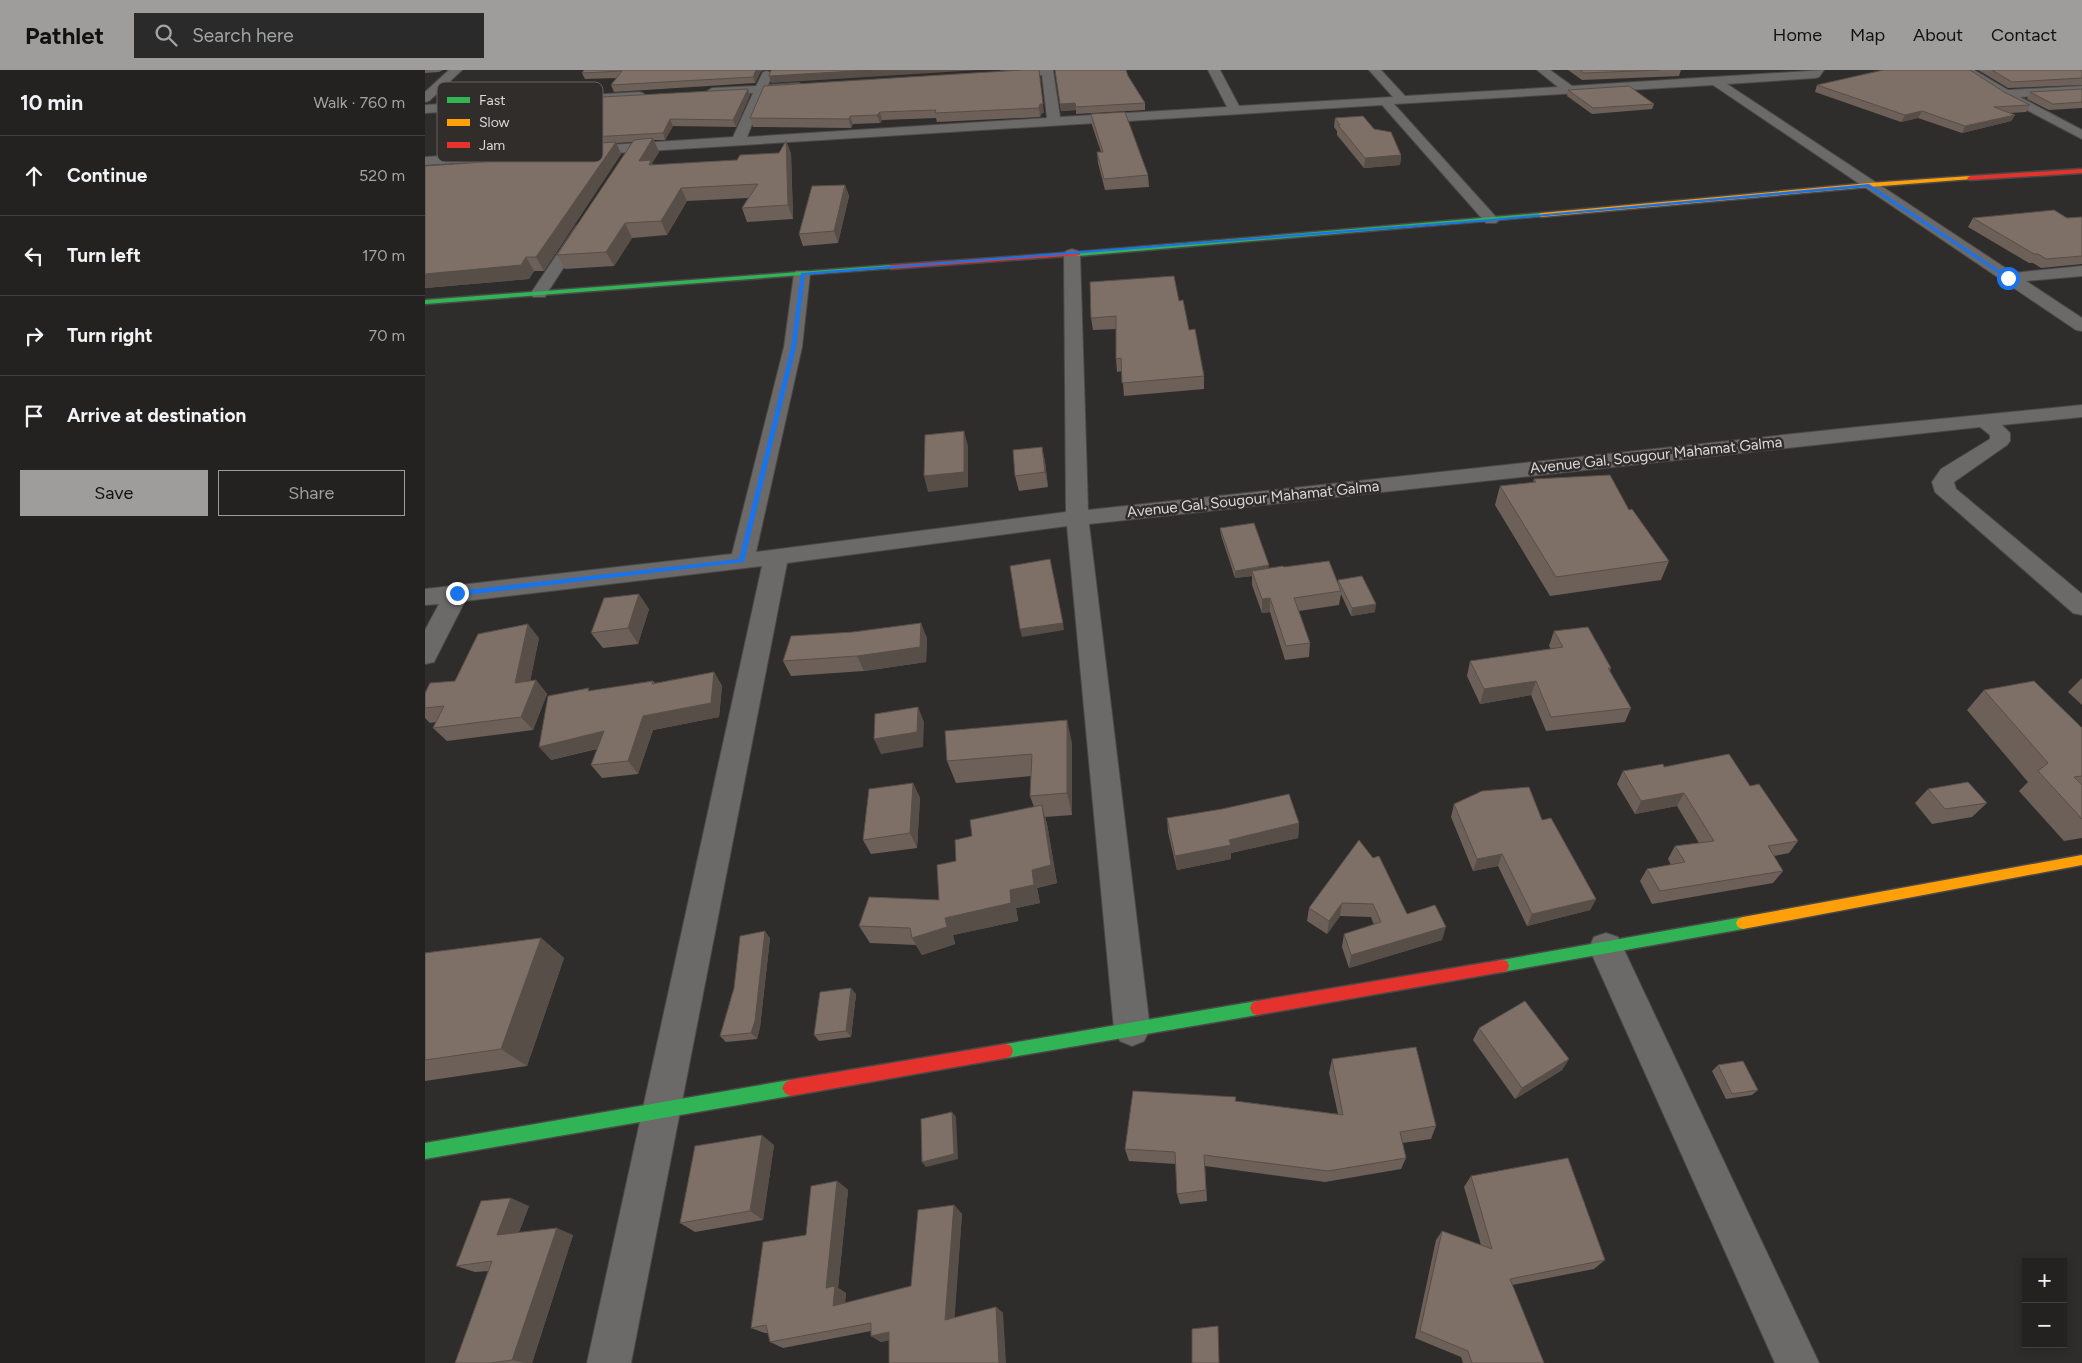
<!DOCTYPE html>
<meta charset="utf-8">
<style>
:root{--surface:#232221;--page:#2b2a2a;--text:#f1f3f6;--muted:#a3a4a5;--line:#403f3f;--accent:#9f9d9c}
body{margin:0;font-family:Figtree,sans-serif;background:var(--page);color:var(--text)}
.controls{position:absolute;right:15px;bottom:15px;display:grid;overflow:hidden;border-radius:0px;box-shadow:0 2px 8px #0003}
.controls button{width:45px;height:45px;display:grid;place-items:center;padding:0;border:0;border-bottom:1px solid var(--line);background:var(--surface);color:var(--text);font:25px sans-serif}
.stop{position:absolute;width:15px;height:15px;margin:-11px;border:4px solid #1a73e8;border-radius:50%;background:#fff}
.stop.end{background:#1a73e8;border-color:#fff;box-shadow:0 1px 5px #0008}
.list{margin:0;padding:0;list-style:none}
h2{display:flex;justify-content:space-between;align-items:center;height:65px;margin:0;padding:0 20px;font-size:21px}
h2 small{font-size:16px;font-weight:400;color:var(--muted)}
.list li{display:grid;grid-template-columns:32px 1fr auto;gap:15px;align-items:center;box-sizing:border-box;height:80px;padding:0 20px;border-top:1px solid var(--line)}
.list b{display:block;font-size:19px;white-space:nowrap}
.list em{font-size:16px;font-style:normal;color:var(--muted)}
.actions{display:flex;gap:10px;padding:15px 20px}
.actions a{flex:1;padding:11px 0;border:1px solid var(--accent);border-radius:0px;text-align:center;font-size:18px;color:var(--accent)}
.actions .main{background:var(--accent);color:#111}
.icon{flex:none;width:28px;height:28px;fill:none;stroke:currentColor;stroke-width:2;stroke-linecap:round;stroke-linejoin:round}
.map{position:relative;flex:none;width:1657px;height:1293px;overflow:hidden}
header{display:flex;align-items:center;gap:30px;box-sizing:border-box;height:70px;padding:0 25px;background:var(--accent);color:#111}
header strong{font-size:24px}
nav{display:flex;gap:28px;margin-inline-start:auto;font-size:18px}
.search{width:350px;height:45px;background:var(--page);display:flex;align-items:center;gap:12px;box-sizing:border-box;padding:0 18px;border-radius:0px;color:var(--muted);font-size:19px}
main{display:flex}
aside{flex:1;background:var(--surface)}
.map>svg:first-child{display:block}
</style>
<header>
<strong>Pathlet</strong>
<div class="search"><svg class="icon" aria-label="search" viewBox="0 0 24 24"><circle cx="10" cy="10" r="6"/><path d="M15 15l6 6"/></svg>Search here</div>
<nav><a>Home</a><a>Map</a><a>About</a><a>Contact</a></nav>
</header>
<main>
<aside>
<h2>10 min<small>Walk · 760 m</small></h2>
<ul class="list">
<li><svg class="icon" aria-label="ahead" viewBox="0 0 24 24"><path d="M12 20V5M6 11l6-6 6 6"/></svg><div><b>Continue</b></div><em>520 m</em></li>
<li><svg class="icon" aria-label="left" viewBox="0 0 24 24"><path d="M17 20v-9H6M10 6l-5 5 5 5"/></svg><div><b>Turn left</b></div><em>170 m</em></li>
<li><svg class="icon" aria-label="right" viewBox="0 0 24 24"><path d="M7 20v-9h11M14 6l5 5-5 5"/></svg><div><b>Turn right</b></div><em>70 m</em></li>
<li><svg class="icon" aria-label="arrive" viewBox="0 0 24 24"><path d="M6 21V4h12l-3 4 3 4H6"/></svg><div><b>Arrive at destination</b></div></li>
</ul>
<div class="actions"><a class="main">Save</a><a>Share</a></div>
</aside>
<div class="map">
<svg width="1657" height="1293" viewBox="0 0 1657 1293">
<rect width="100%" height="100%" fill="#2f2d2c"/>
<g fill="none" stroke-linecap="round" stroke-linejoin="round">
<defs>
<g id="street">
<path d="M24,0H37L4,31L0,32V22Z"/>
<path d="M586,0H628L635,47L802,37L783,0H795L814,36L968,27L944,0H956L980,26L1133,17L1112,0H1125L1147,16L1399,0L1394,7L1390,8L1302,14L1588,203L1657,196V206L1601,211L1657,248V261L1651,260L1288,15L969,34L1071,147L1074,150L1071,153H1061L957,35L0,95V87L308,67L328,23L287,26L281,22L287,18L331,16L338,2L342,1L348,4L343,15L374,13L380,17L374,21L340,22L322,67L622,48L617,5L577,7L571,4L573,2Z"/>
<path d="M1535,0H1549L1583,20L1657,16V24L1595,27L1657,60V69L1577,27Z"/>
<path d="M214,22L218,23L220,26L218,29L0,43V35Z"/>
<path d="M156,154L161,156L164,159L122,223L120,227H108L106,223L151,156Z"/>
<path d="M647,179L653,181L655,184L663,440L1433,357L1657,335V347L1577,355L1585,363V371L1582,375L1529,412L1531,419L1657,524V545L1648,543L1510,422L1507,412L1516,399L1565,369V365L1555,357L664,454L725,959L719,971L707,976L695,971L689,959L642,456L362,493L206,1293H162L337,496L40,531L9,592L0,594V560L14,534L0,535V519L307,484L359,277L369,204L371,201H383L385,204L377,277L331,482L641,442L639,184L641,181Z"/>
<path d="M1181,863L1193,867L1394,1293H1350L1164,878L1169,867Z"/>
</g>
<g id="fast">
<path d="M1116,143L1118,144V146L653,186L650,184L653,182Z"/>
<path d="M466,195L468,196V198L0,234V230Z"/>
<path d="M1318,847L1323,849L1325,853L1323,857L1318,859L1077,902L1072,901L1070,896L1072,891L1077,890Z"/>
<path d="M832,931L837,933L839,938L837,943L832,945L581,988L576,986L574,981L576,976L581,974Z"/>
<path d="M365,1010L370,1013L373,1018L370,1023L365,1026L0,1089V1073Z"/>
</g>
<g id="slow">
<path d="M1545,106L1547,109L1444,117L1116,147L1113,145L1116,143L1444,113Z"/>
<path d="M1657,785V795L1318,859L1313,857L1311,853L1313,849L1318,847Z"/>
</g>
<g id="jam">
<path d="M1657,99V103L1545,110L1542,108L1545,106Z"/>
<path d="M653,182L655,183V185L466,199L463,197L466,195Z"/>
<path d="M1077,890L1082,891L1084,896L1082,901L1077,902L832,945L827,943L825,938L827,933L832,931Z"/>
<path d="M581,974L586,976L588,981L586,986L581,988L365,1026L360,1023L357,1018L360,1013L365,1010Z"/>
</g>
</defs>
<use href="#street" stroke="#4b4948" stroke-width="2"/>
<use href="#fast" stroke="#4b4948" stroke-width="3"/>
<use href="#slow" stroke="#4b4948" stroke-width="3"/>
<use href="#jam" stroke="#4b4948" stroke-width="3"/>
<use href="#street" fill="#6b6a69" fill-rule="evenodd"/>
<use href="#fast" fill="#30b455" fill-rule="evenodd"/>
<use href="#slow" fill="#ff9f0a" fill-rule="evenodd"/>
<use href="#jam" fill="#e5322d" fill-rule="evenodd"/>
</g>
<g fill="#6c6059">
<path d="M0,0H18L14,2L0,3Z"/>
<path d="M159,0H339L336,1L330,13L189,22L186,15L191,8L160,9L157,3Z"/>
<path d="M597,0L619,43H617L615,47L512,52L511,48L457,50L455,53L428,54L426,58L328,57L325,48Z"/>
<path d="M630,0L703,6L720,33V40L651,44V40L636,41Z"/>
<path d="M1143,0H1256L1254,6L1157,10Z"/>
<path d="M1553,0H1657V15L1583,18Z"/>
<path d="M1392,15L1579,22L1605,35L1601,42L1585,43L1590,45L1586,51L1537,63L1493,48L1476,52L1390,22Z"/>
<path d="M1657,19V38L1624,40L1602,29L1605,22Z"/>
<path d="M1143,20L1229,34L1227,39L1167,44L1142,26Z"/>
<path d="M325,25L311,57L248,56L240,70H229L234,82L227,93L228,95L312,90L354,83L361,71L366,84L368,149L322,152L317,138L323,128L262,131L242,165L207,168L189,196L140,199L132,185L208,72L191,73L196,84L119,201H109L104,209L0,218L104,81L134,75L131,69Z"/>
<path d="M666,44L723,105L724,117L680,120L673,93L672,82H676L667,55Z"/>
<path d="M910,48L949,59L976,85L975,95L939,98L912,65V61L909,57Z"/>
<path d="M420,115L424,126L413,173L378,176L374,164Z"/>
<path d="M1657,147V194L1616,198L1608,193H1604L1543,157L1548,148H1642Z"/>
<path d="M754,231L779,306V319L699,326L697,301L692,302L691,289V259L668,260L666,248Z"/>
<path d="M617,377L620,392L623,417L594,421L590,406Z"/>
<path d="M1109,409L1244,491L1236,510L1125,526L1070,435L1075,416L1108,413Z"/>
<path d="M795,458L844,498L859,497L913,514V510L950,542L926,546L916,524L914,535L874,541L885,573L884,587L860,590L845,542L837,543L827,515V506L810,508L796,465Z"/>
<path d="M224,539L213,574L178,578L166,563Z"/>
<path d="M1129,561L1186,598L1185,601L1206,638L1200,652L1121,661L1106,625L1055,634L1042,606L1045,591L1126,579L1124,576Z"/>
<path d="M114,568L105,611L111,610L122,624L108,660L22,671L8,658L11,652L5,653L0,648V623L30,611Z"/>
<path d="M502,568L501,592L439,601L366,606L358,591Z"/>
<path d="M289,602L297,616L294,647L228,660L213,704L177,708L166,695L172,679L126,690L166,621L228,611L230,613Z"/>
<path d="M1657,608V635L1643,622Z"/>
<path d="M1559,620L1657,658V768L1639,771L1594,721L1603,712L1542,640Z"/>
<path d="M647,673V745L620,747L622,754L632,813L612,818L615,833L591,838L593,851L528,865L530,874L497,885L491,875L445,873L434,856L514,830L531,791L547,766L609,737L605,726L606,706L531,713L522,691Z"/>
<path d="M1239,697L1325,716L1373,771L1364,783L1349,786L1358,801L1348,813L1227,834L1215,811L1222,799L1246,795L1243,789L1250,776L1274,773L1252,736L1210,744L1192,714L1198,701Z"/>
<path d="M488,713L495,728L492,778L446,784L438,770Z"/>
<path d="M1503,719L1562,733L1547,747L1507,754L1490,733Z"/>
<path d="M1029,734L1117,750L1171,829L1165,840L1102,856L1073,796L1048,801L1026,747Z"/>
<path d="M742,748L874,753L873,768L806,783V789L752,800L743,762Z"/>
<path d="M934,770L982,844L1017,870L924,898L917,877L919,864L949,855L946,847L915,846L902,864L882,851L884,838Z"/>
<path d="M116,868L139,888L102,996L0,1011V883Z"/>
<path d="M345,868L335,957L332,969L301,972L295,966Z"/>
<path d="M431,924L426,967L394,971L389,965Z"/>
<path d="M1054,958L1144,989L1137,1000L1090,1029L1048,970Z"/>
<path d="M907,989L1011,1056L1006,1069L977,1073L981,1088L976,1099L900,1112L780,1096L782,1131L755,1134L752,1124L751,1094L704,1091L700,1079L811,1027V1031L913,1044L904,1003Z"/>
<path d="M1293,995L1333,1020L1327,1025L1301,1029L1287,1001Z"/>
<path d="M349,1075L338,1150L270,1162L255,1153Z"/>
<path d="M1046,1106L1180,1190L1169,1199L1087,1215L1119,1293H1038L1036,1287L990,1268L1011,1170L1017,1161L1056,1175L1039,1117Z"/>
<path d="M412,1111L423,1120L413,1218L421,1223L420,1233L486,1216L529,1135L537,1144L529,1248L571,1237L578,1243L456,1272L446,1266V1261L358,1278L345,1272L343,1263H340L326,1258Z"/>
<path d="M104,1136L94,1162L148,1165L107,1293H30L63,1201L50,1202L31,1196Z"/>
</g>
<g fill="#584e48">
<path d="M331,0H339L336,1L330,13L328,7Z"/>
<path d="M447,0H553L346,13L344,6Z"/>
<path d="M614,0L619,43H617L615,47L614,38Z"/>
<path d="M323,19L325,25L311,57L308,50Z"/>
<path d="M650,33L651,40L636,41L635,34Z"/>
<path d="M1497,41L1493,48L1476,52L1480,45Z"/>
<path d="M455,42L457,50L455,53L452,45Z"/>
<path d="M1590,45L1586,51L1537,63L1540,56Z"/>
<path d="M425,46L428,54L426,58L424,49Z"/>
<path d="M245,49L248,56L240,70L238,63Z"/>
<path d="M228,68L234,82L227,93L232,104L214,91Z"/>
<path d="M361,71L366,84L368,149L363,135Z"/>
<path d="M191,72L196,84L119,201L111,187Z"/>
<path d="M976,85L975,95L939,98L940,88Z"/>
<path d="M420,115L424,126L413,173L409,161Z"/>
<path d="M256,118L262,131L242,165L236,151Z"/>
<path d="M200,153L207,168L189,196L181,182Z"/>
<path d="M101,187L109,201L104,209L0,218V204Z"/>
<path d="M539,361L543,376V417L503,422L499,406Z"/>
<path d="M617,377L620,392L623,417L620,402Z"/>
<path d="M844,495V503L827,501V506L810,508V501Z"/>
<path d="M214,524L224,539L213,574L203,558Z"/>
<path d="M845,528V542L837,543V529Z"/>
<path d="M951,534L950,542L926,546L927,538Z"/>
<path d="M496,553L502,568L501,592L439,601L432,586Z"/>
<path d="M638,553L639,560L597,567L595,559Z"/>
<path d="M103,554L114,568L102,627L90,613Z"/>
<path d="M289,602L297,616L294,647L228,660L213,704L203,691L218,646Z"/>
<path d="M111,610L122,624L108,660L96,647Z"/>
<path d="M1111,611L1106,625L1055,634L1059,619Z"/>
<path d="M493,637L499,652L498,677L456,684L449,669Z"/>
<path d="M642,650L647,673V745L642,723Z"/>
<path d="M179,661L190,674L126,690L114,677Z"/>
<path d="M488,713L495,728L492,778L485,763Z"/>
<path d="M1259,723L1252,736L1210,744L1216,731Z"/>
<path d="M617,735L622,754L632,813L612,818L615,833L591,838L593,851L528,865L530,874L497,885L487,868L520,848L607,800Z"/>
<path d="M874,753L873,768L806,783V789L752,800L750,786L804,770Z"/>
<path d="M1077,784L1073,796L1048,801L1052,789Z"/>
<path d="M1171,829L1165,840L1102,856L1107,844Z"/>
<path d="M917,833L915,846L902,864L904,851Z"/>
<path d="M1021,857L1017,870L924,898L926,885Z"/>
<path d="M340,861L345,868L335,957L332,969L326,963Z"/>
<path d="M116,868L139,888L102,996L76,979Z"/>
<path d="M426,918L431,924L426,967L421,961Z"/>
<path d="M1144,989L1137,1000L1090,1029L1097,1018Z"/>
<path d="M527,1042L531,1047L533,1089L501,1097L497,1092Z"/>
<path d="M337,1065L349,1075L338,1150L325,1141Z"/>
<path d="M412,1111L423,1120L413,1218L421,1223L419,1242L408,1236L401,1218Z"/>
<path d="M86,1128L104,1136L90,1172L72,1165Z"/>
<path d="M529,1135L537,1144L529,1256L520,1250Z"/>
<path d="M132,1158L148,1165L107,1293H99L87,1290Z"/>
<path d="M571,1237L578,1243L581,1293H574Z"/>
<path d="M464,1262L474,1267L456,1272L446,1266Z"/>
</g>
<g fill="#7e7067" stroke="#584e48">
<path d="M159,0H331L328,7L186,15L197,1L157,3Z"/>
<path d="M346,0H447L344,6Z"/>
<path d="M597,0H614L618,34H615L614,38L510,43L511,40L455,42L452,45L425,46L424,49L325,48L339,16Z"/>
<path d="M630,0H701L703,6L720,33L651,37L650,33L635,34Z"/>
<path d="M1155,0H1235L1159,3Z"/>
<path d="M1458,0H1545L1579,22L1605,35L1569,37L1590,45L1540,56L1497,41L1480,45L1392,15Z"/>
<path d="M1567,0H1657V8L1587,12Z"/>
<path d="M1204,16L1229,34L1168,38L1143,20Z"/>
<path d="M323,19L308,50L245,49L238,63L131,69L162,47L177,27Z"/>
<path d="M1657,19V32L1628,34L1605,22Z"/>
<path d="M700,42L723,105L679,109L672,82H678L666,44Z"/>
<path d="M938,46L949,59L966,62L976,85L940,88L913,55H915L910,48Z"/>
<path d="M228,68L214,91L226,90L224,95L312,90L315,85L354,83L361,71L363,135L317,138L333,114L256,118L236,151L200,153L181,182L132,185L209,70Z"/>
<path d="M191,72L111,187H101L96,195L0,204V96L89,90L94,82L104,81L111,77Z"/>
<path d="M420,115L409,161L374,164L387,116Z"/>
<path d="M1629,140L1642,148L1657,147V186L1621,189L1613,184H1609L1548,148Z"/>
<path d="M749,206L754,231L758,230L764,260L770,259L779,306L697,313L696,288L691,289V246L666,248L665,212Z"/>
<path d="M539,361V402L499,406L500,365Z"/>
<path d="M617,377L620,402L590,406L588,380Z"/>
<path d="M1185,405L1204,440L1207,439L1244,491L1131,507L1075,416L1111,412L1109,409Z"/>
<path d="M829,453L844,495L810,501L795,458Z"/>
<path d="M625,489L638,553L595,559L585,496Z"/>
<path d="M904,491L916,521L869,528L885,573L861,576L845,528L837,529L827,501L858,496L859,497Z"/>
<path d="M937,506L951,534L927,538L913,510Z"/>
<path d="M214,524L203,558L166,563L179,528Z"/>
<path d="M496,553L495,577L432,586L358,591L366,566L428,562Z"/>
<path d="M103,554L90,613L111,610L96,647L8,658L19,636L0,638V623L5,613L30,611L53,564Z"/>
<path d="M1163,557L1186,598H1183L1206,638L1126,647L1111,611L1059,619L1045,591L1138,577L1129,561Z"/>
<path d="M289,602L286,633L218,646L203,691L166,695L179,661L114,677L123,626L164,618L163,621L228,611L227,614Z"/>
<path d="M1609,611L1657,658V706L1649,707L1657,715V749L1613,701L1623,693L1559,620Z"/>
<path d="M493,637L492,662L449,669L450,644Z"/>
<path d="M642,650V723L605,726L607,684L522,691L520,661Z"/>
<path d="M1304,684L1325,716L1334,714L1373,771L1343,776L1358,801L1235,821L1222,799L1260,792L1250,776L1289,771L1259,723L1216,731L1198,701L1238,694L1239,697Z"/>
<path d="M1543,712L1562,733L1520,739L1503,719Z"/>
<path d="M488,713L485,763L438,770L444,719Z"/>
<path d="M1104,717L1117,750L1126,748L1171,829L1107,844L1077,784L1052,789L1029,734L1057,721Z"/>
<path d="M864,724L874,753L804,770L806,775L750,786L742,748L797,739Z"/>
<path d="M617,735L626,795L607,800L609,815L585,820L586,833L520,848L522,857L487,868L485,858L434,856L444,827L514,830L512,795L531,791L530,770L547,766L545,750Z"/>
<path d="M934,770L948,788L954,786L982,844L1010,835L1021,857L926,885L919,864L956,852L948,834L917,833L904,851L884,838Z"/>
<path d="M340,861L330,951L326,963L295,966L309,918L315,866Z"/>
<path d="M116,868L76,979L0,990V883Z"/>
<path d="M426,918L421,961L389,965L395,922Z"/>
<path d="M1100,931L1144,989L1097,1018L1054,958Z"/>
<path d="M991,977L1011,1056L975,1062L981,1088L903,1101L779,1085L781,1120L752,1124L750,1082L700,1079L708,1021L811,1027L810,1031L918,1045L907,989Z"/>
<path d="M1318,991L1333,1020L1307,1024L1293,995Z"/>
<path d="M527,1042L529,1084L497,1092L496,1049Z"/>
<path d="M337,1065L325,1141L255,1153L270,1076Z"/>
<path d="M1143,1088L1180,1190L1085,1209L1119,1293H1047L1043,1281L995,1261L1017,1161L1067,1179L1046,1106Z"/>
<path d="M412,1111L401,1218L410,1216L408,1236L486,1216L493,1140L529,1135L520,1250L571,1237L574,1293H464V1262L446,1266V1253L345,1272L341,1255L326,1258L338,1172L381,1165L386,1116Z"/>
<path d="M86,1128L72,1165L132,1158L87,1290L65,1293H30L67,1191L31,1196L56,1131Z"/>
<path d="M793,1256L794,1293H767V1259Z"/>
</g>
<path fill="#1a73e8" d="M1444,114L1586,208L1582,209L1443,117L1066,151L380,205L371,277L319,492L32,526L28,523L32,521L314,489L366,277L376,203L1066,149Z"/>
<g text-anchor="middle" stroke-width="5" stroke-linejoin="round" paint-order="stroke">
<g font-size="15" fill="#dcdad9" stroke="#302d2b">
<text transform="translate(1231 385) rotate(-6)" y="5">Avenue Gal. Sougour Mahamat Galma</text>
<text transform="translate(828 429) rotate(-6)" y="5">Avenue Gal. Sougour Mahamat Galma</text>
</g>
</g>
<rect x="12" y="12" width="166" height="80" rx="8" fill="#302d2b" stroke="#64615f" stroke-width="1"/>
<rect x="22" y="27" width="23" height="6" fill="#30b455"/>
<rect x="22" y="49" width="23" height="7" fill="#ff9f0a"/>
<rect x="22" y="72" width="23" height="6" fill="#e5322d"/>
<g font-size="14" fill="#dcdad9">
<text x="54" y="35">Fast</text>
<text x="54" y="57">Slow</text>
<text x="54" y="80">Jam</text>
</g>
</svg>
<div class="controls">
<button>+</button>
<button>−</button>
</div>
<div class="stop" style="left:1583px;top:208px"></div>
<div class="stop end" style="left:32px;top:523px"></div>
</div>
</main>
